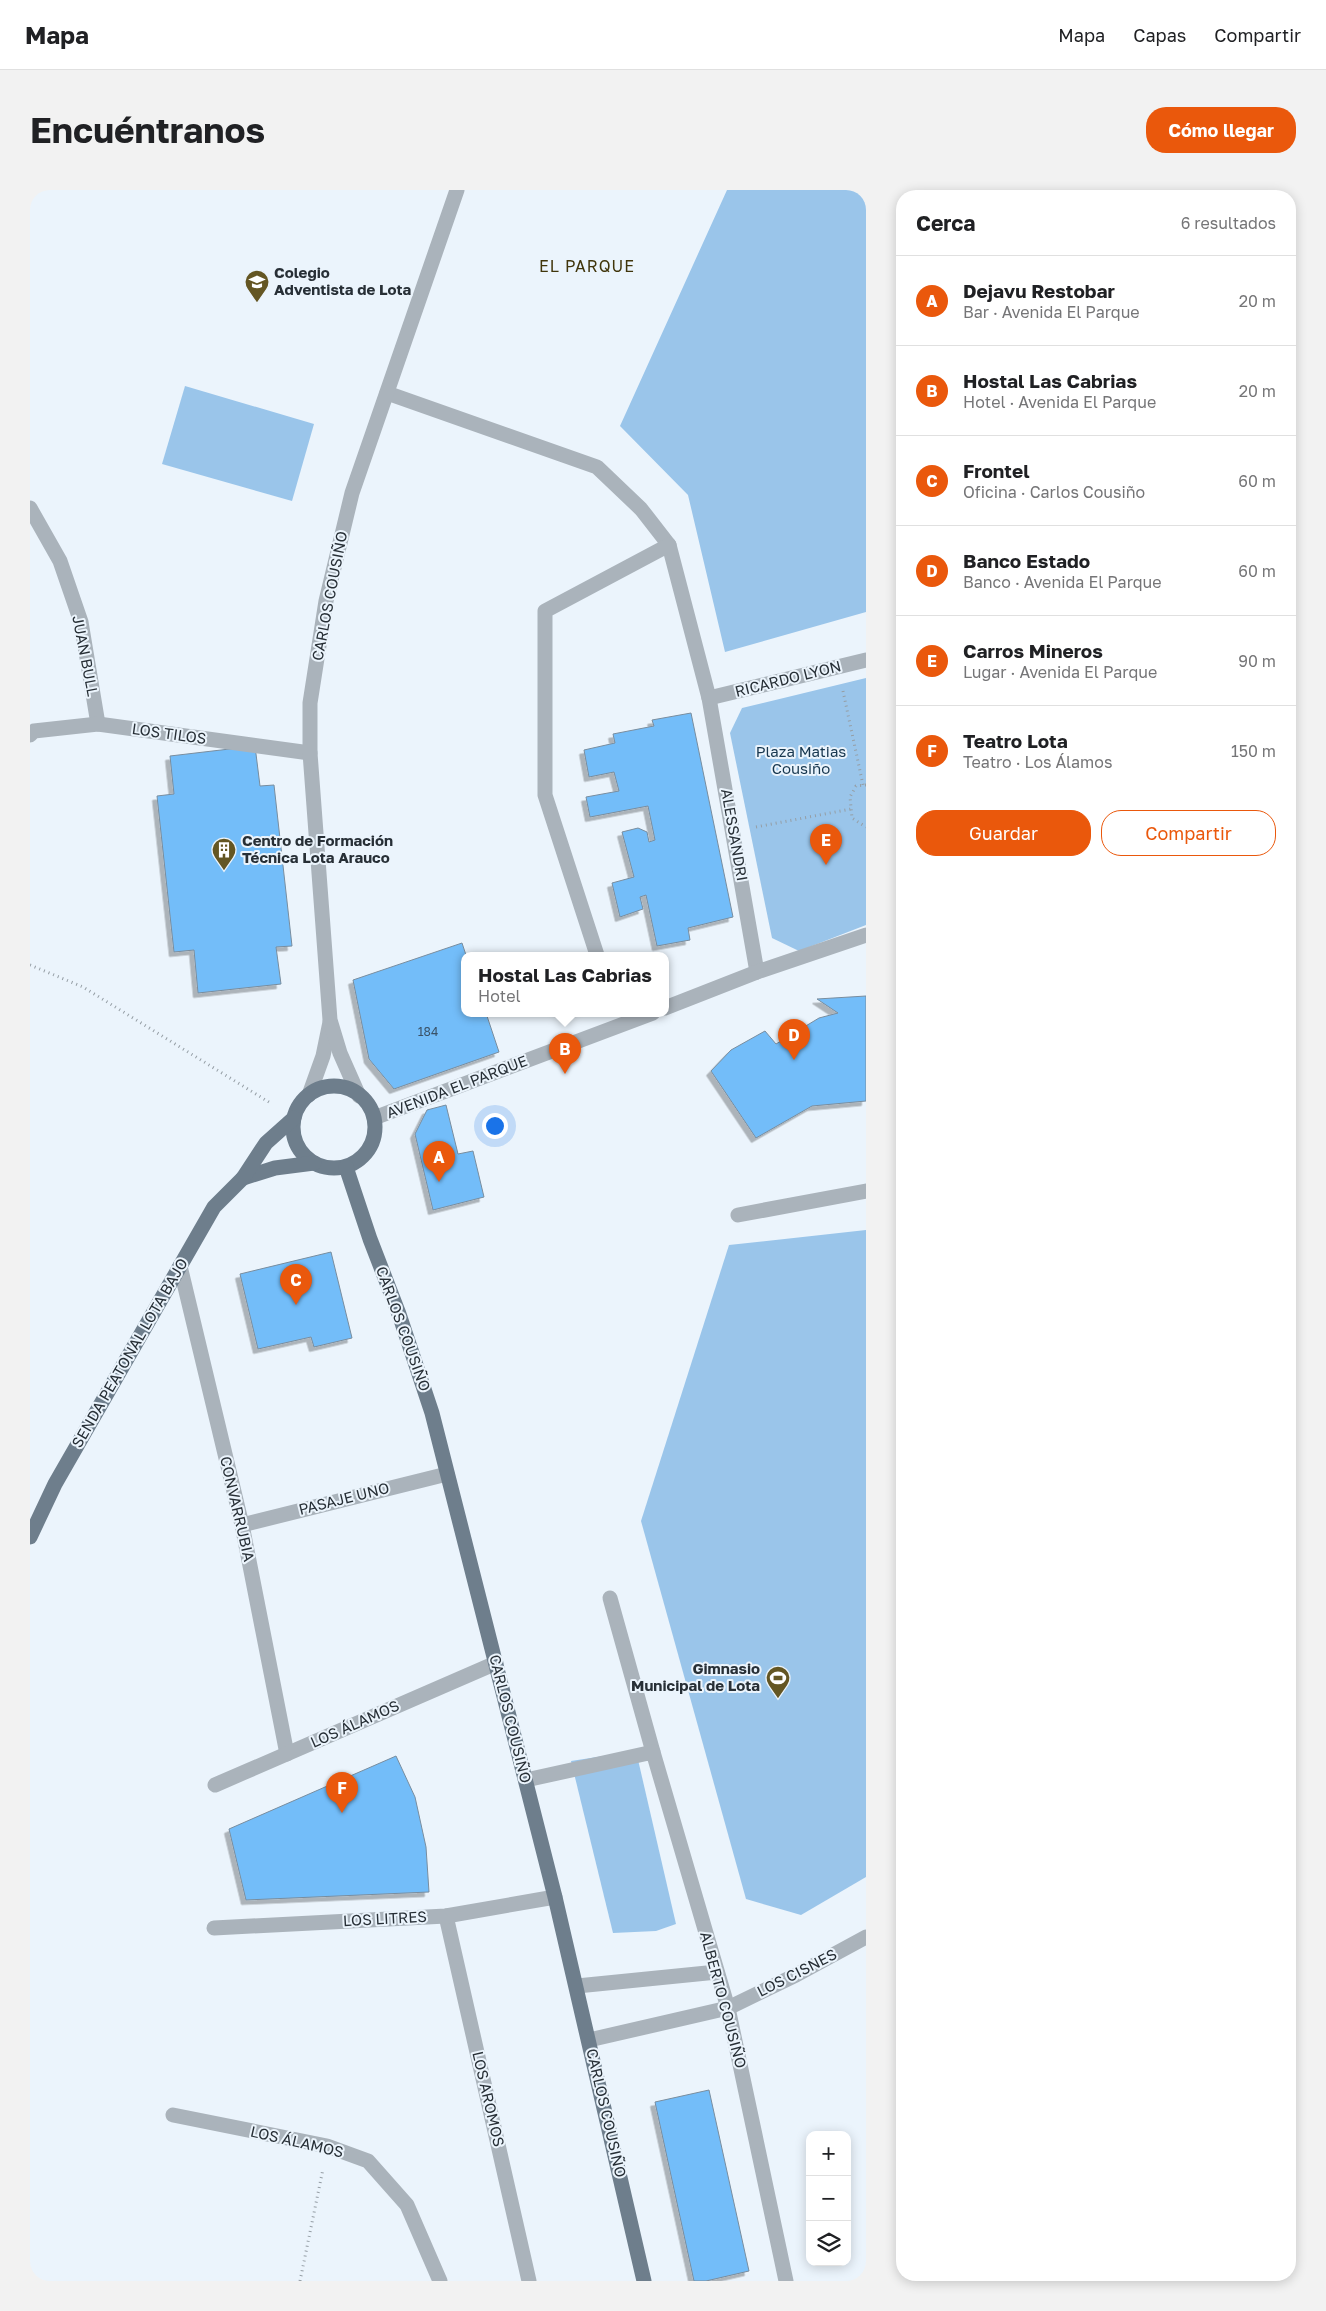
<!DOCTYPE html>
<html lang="es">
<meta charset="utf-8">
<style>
:root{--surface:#fff;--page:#f2f2f2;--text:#202124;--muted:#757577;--line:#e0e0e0;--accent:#ea580c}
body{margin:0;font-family:"Golos Text",sans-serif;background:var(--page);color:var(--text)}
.controls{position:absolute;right:15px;bottom:15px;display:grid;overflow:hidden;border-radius:10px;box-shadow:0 2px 12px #0003}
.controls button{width:45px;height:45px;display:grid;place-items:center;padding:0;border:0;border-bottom:1px solid var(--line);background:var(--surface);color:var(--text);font:25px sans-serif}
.you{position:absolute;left:464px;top:935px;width:18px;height:18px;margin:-12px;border:4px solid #fff;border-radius:50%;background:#1a73e8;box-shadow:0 0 0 8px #1a73e833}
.badge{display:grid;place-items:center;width:32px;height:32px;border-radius:50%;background:var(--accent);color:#fff;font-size:16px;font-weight:700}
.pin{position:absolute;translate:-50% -41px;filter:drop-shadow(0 1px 2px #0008)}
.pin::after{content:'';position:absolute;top:26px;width:18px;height:15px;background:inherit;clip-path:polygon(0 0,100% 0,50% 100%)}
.popup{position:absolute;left:431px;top:762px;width:208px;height:65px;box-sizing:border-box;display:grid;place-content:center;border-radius:10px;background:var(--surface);filter:drop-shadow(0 1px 4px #0005);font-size:16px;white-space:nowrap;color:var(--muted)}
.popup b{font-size:19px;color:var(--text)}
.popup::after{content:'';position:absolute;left:50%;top:100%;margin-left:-10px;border:10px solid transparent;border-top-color:var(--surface)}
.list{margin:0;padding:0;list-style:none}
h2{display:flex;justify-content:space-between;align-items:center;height:65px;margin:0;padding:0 20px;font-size:21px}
h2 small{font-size:16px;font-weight:400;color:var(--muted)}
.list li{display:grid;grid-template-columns:32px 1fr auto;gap:15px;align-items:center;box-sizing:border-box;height:90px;padding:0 20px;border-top:1px solid var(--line)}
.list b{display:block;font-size:19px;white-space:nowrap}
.list p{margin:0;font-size:16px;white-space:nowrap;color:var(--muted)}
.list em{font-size:16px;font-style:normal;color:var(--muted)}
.actions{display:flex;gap:10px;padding:15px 20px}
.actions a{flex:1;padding:11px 0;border:1px solid var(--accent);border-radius:20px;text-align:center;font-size:18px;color:var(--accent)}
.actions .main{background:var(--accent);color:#fff}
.icon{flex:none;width:28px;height:28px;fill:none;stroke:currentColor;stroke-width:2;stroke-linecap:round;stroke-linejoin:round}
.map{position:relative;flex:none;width:836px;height:2091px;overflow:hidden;border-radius:20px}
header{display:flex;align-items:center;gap:30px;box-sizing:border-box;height:70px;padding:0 25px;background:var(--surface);border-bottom:1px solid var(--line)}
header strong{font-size:24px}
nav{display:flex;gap:28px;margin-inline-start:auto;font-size:18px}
.intro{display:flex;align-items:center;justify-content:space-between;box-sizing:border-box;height:120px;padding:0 30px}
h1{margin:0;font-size:35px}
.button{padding:12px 22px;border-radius:20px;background:var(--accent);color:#fff;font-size:18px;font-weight:700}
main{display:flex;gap:30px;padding:0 30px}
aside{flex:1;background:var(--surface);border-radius:20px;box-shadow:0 2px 12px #0003}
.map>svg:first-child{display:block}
</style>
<header>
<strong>Mapa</strong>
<nav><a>Mapa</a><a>Capas</a><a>Compartir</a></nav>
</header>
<div class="intro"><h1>Encuéntranos</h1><a class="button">Cómo llegar</a></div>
<main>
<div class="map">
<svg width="836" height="2091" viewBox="0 0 836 2091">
<defs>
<filter id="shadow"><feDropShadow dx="-4.5" dy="4.5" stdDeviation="0" flood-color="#0004"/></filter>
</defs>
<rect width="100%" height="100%" fill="#ebf4fc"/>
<g fill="#9ac5ea">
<path d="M697,0H836V422L695,462L658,305L590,236Z"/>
<path d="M155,196L284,234L262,311L132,274Z"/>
<path d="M836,488V735L769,761L742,748L700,543L712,518Z"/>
<path d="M836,1040V1687L771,1725L716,1709L611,1331L699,1055Z"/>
<path d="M606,1561L646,1734L626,1741L583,1743L541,1571Z"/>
</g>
<g fill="#73bdf9" stroke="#798d9e" filter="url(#shadow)">
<path d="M661,523L703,727L658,738L660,750L627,756L616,705L610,707L613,719L590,727L582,693L604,687L592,642L608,638L617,642L619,652L625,650L618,616L560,627L556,607L589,601L584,582L559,587L554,560L585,553L583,544L624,536L622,530Z"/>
<path d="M225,556L230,596L244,595L262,756L246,757L251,794L168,803L164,760L144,762L127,606L144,604L140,566Z"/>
<path d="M432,753L436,765L435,823H456L469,862L364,899L339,869L323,790Z"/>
<path d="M836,806V911L782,916L726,948L681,881L701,860L735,841L746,854L789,828L808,823L787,809Z"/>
<path d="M416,915L428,964L443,961L454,1007L403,1020L385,944L397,920Z"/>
<path d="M301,1062L322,1148L284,1157L281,1147L228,1159L210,1084Z"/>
<path d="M366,1566L385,1607L396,1657L399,1702L216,1710L199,1639Z"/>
<path d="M679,1900L719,2081L676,2091H664L625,1912Z"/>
</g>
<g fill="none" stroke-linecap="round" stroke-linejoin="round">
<g stroke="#959ea5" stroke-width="3" stroke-dasharray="1 4" stroke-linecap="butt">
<path d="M813,501L833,595"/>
<path d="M836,595L826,596L820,607L822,628L836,637"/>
<path d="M726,637L821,619"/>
<path d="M0,775L53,797L242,914"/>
<path d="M270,2091L293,1979"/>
</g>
<g stroke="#aab3bb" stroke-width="15">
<path d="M357,203L567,277L611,319L639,355L679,508L727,782"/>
<path d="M0,318L30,371L51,432L68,534"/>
<path d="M679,508L836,470"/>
<path d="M0,545L4,541L68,534L280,563"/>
<path d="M567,765L515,605V421L639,355"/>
<path d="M635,818L727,782L836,745"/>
<path d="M279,905L293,866L300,832"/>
<path d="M329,906L310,863L300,830L280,563V513L296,411L322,303L427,0"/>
<path d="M344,928L623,823"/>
<path d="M708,1025L836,1001"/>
<path d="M150,1076L212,1335L257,1564"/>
<path d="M212,1335L417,1284"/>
<path d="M580,1408L623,1562"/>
<path d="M496,1590L623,1562L698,1818L756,2091"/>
<path d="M185,1595L466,1473"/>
<path d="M416,1726L499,2091"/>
<path d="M184,1738L416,1726L525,1707"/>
<path d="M547,1796L687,1782"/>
<path d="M559,1850L698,1818L766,1785L836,1747"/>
<path d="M143,1925L297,1956L338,1971L377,2015L410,2091"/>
</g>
<g stroke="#6e7e8c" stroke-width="15">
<circle cx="304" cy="937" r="41"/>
<path d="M316,977L340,1049L369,1124L402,1223L525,1707L614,2091"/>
<path d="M213,988L245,978L284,973"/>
<path d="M0,1347L25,1294L184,1017L213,988L236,953L264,928"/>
</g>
</g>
<defs>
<symbol id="school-pin" viewBox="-11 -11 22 30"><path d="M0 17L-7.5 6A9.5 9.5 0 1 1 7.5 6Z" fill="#645623" stroke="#ebf4fc"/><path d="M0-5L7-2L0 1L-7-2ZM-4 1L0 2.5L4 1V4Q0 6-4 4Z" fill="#fff"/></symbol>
<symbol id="building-pin" viewBox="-11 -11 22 30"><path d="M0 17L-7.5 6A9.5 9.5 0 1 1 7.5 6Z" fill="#645623" stroke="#ebf4fc"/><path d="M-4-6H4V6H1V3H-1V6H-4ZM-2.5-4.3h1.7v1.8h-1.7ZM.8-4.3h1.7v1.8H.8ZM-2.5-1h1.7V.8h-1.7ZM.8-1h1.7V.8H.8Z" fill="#fff"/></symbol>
<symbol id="stadium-pin" viewBox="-11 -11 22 30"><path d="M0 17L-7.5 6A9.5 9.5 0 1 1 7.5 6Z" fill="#645623" stroke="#ebf4fc"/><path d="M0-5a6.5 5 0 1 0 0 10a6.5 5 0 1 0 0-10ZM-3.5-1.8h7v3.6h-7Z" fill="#fff"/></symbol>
</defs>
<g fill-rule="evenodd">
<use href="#school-pin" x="213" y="78" width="28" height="38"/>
<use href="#building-pin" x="180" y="646" width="28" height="38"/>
<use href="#stadium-pin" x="734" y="1474" width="28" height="38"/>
</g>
<g text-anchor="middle" stroke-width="4" stroke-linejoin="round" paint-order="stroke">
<g font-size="12" fill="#3a5267">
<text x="398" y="846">184</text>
</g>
<g font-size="15" font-weight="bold" fill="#272f36" stroke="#ebf4fc" text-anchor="start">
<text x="244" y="88">Colegio<tspan x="244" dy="17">Adventista de Lota</tspan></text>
<text x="212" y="656">Centro de Formación<tspan x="212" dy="17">Técnica Lota Arauco</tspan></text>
<text x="730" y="1484" text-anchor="end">Gimnasio<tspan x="730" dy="17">Municipal de Lota</tspan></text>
</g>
<g font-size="15" fill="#272f36" stroke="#ebf4fc">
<text transform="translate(300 406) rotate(-79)" y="5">CARLOS COUSIÑO</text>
<text transform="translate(55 466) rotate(79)" y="5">JUAN BULL</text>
<text transform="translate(758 489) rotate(-14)" y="5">RICARDO LYON</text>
<text transform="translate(139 544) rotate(8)" y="5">LOS TILOS</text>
<text transform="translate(704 645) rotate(80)" y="5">ALESSANDRI</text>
<text transform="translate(427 897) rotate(-21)" y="5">AVENIDA EL PARQUE</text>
<text transform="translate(373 1139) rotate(70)" y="5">CARLOS COUSIÑO</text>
<text transform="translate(100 1163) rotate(-60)" y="5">SENDA PEATONAL LOTA BAJO</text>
<text transform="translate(314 1309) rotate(-14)" y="5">PASAJE UNO</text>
<text transform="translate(207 1319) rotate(77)" y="5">CONVARRUBIA</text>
<text transform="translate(480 1529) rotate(76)" y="5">CARLOS COUSIÑO</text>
<text transform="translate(325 1534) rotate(-24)" y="5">LOS ÁLAMOS</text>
<text transform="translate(355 1729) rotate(-3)" y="5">LOS LITRES</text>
<text transform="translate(767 1783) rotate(-27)" y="5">LOS CISNES</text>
<text transform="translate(693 1810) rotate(75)" y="5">ALBERTO COUSIÑO</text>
<text transform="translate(458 1909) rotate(77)" y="5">LOS AROMOS</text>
<text transform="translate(576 1923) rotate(77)" y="5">CARLOS COUSIÑO</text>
<text transform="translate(267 1952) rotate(13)" y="5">LOS ÁLAMOS</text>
</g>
<g font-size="15" fill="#17374f" stroke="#ebf4fc">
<text x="771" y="567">Plaza Matias<tspan x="771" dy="17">Cousiño</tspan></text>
</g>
<g font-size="16" letter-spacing="1" fill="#40350b" stroke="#ebf4fc">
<text x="557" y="82">EL PARQUE</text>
</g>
</g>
</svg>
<div class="controls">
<button>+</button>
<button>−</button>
<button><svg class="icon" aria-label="layers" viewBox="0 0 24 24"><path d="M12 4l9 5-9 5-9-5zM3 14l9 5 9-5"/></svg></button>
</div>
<div class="you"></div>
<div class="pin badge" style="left:409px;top:992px">A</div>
<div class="pin badge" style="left:535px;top:884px">B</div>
<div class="popup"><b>Hostal Las Cabrias</b>Hotel</div>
<div class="pin badge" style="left:266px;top:1115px">C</div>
<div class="pin badge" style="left:764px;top:870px">D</div>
<div class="pin badge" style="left:796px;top:675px">E</div>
<div class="pin badge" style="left:312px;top:1623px">F</div>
</div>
<aside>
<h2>Cerca<small>6 resultados</small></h2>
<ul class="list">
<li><span class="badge">A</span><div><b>Dejavu Restobar</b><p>Bar · Avenida El Parque</p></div><em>20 m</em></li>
<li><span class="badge">B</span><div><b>Hostal Las Cabrias</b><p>Hotel · Avenida El Parque</p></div><em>20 m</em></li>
<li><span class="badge">C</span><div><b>Frontel</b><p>Oficina · Carlos Cousiño</p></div><em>60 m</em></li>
<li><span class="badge">D</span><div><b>Banco Estado</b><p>Banco · Avenida El Parque</p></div><em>60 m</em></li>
<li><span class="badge">E</span><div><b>Carros Mineros</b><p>Lugar · Avenida El Parque</p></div><em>90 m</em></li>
<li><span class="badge">F</span><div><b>Teatro Lota</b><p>Teatro · Los Álamos</p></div><em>150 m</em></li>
</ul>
<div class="actions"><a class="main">Guardar</a><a>Compartir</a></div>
</aside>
</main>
